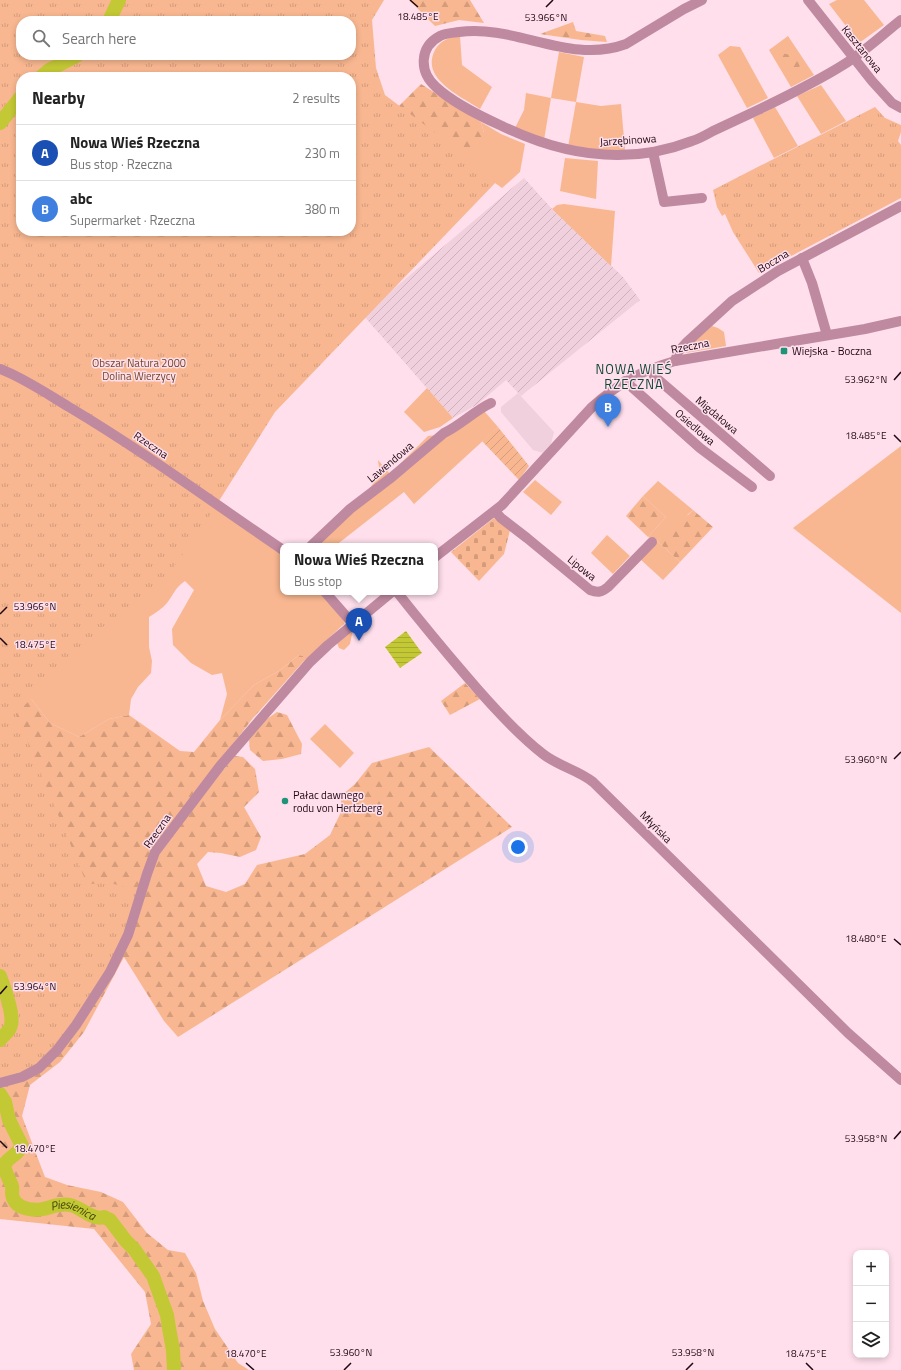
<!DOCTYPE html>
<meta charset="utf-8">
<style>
:root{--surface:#fff;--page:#f2f2f2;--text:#222;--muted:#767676;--line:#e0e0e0;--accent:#d93025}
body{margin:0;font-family:"Titillium Web",sans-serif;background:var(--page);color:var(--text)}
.controls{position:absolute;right:12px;bottom:12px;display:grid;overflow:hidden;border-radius:8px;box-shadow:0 2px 6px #0003}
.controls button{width:36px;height:36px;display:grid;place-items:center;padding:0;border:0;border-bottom:1px solid var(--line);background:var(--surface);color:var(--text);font:20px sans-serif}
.you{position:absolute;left:518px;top:847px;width:14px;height:14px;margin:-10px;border:3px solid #fff;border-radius:50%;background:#1a73e8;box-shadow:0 0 0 6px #1a73e833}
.badge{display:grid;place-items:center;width:26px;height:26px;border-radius:50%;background:var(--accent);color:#fff;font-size:13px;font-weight:700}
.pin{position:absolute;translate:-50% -33px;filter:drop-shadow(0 1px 2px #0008)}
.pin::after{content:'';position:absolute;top:21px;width:14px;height:12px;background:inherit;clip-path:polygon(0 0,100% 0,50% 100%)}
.popup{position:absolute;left:280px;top:543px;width:158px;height:52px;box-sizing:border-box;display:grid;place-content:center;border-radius:8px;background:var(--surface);filter:drop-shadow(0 1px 3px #0005);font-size:13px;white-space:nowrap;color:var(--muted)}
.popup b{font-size:15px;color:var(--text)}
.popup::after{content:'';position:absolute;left:50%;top:100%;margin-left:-8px;border:8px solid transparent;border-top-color:var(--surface)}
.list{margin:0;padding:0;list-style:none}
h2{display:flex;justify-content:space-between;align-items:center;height:52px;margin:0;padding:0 16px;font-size:17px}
h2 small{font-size:13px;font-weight:400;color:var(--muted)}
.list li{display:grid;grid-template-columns:26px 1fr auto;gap:12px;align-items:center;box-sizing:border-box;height:56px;padding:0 16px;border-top:1px solid var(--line)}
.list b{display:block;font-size:15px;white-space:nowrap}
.list p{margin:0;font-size:13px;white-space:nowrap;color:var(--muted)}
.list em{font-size:13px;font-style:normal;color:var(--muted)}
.icon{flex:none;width:22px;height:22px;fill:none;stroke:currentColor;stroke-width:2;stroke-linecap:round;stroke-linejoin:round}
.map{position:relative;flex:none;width:901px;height:1370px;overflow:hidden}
.search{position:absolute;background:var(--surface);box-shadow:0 2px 6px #0003;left:16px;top:16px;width:340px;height:44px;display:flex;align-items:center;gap:10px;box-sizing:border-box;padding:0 14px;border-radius:16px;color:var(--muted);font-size:15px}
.panel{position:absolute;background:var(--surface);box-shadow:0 2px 6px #0003;left:16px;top:72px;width:340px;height:164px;border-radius:16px}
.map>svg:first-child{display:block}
</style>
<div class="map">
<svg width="901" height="1370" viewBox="0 0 901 1370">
<defs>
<pattern id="industrial-furrows" width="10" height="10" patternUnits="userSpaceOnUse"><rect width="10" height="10" fill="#f1d0dd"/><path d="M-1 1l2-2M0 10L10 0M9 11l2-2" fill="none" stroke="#ceb1bd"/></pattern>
<pattern id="forest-firs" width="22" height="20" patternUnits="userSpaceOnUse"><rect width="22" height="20" fill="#f8b790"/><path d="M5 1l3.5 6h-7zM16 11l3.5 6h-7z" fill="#d49c7b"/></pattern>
<pattern id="cemetery-stones" width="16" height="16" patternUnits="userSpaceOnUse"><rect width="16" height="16" fill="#f8b790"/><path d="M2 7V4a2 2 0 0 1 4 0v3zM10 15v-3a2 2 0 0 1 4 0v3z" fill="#d49c7b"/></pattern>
<pattern id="park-tufts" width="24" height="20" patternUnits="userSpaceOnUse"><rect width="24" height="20" fill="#f8b790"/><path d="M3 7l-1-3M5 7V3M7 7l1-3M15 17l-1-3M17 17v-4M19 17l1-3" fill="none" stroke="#d49c7b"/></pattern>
<pattern id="garden-furrows" width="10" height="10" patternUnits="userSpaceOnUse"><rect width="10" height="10" fill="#f8b790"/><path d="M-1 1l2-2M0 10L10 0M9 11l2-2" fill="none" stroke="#d49c7b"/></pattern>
<pattern id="water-rules" width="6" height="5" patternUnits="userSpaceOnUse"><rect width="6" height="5" fill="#c3c835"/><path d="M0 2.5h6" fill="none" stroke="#a7aa2e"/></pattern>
</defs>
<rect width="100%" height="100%" fill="#fedfeb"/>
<path fill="#f1d0dd" d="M518,393L554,432L551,444L543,453L533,450L501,412V407Z"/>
<path fill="url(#industrial-furrows)" d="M524,178L552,209L623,277L640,300L521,396L506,380L478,404L453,418L363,315Z"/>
<g fill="#f8b790">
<path d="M837,0H864L884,25L859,43L829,4Z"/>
<path d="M460,36L462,65L492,87L480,109C461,96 420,79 435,50C441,40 449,37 460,36Z"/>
<path d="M788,36L814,75L791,87L769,50Z"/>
<path d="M730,46L740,47L768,98L747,108L718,55Z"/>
<path d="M559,52L584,57L576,102L601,106L621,104L625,150H598L568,147L576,102L551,98L544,140L515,128L524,110L526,93L551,98Z"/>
<path d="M821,85L846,121L821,134L797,96Z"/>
<path d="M775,107L798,146L774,158L753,118Z"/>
<path d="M481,122L501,134L525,144L520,172L502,188L448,149L484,133Z"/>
<path d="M565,158L598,161L596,199L560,191Z"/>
<path d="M564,204L615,211L611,266L552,209L557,205Z"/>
<path d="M712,326L718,328L724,332L726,346L686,353L684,349Z"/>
<path d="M5,373L283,552V592H322L343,618L344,624L303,662V656L299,655L279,671L254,685L220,720L227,694L222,673L212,675L191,663L173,645L172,629L194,590L185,581C174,589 174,594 167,603C162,609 155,613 149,617V647L152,661L151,673L138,687L131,699L129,715L109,719L79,737L50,723L19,683Z"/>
<path d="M427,388L453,418L440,427L424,432L404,412Z"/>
<path d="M484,411L498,427L414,504L404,492L335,546H316C330,532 375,489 379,472C380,469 378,463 378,460L390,474L428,436L446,434Z"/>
<path d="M901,446V613L793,528Z"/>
<path d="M535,480L562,502L551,515L523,492Z"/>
<path d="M658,481L693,510L657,541L680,562L663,580L640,559L657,541L648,537L666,517L643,496Z"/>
<path d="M607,535L630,556L613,574L591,553Z"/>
<path d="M353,629L350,644L344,650L339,648L337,643Z"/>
<path d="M325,724L354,753L340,768L310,739Z"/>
</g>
<g fill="url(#forest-firs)">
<path d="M409,0H470L484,23L459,20L435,26Z"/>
<path d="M573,22L576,31L605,36L607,42L581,40L540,34Z"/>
<path d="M780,53L792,55L801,61L799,68L801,75L795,78L792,71V64H789L783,65L779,60Z"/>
<path d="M421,84L481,122L484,133L476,146L464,151L448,149L395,110Z"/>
<path d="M643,496L666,517L648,537L626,516Z"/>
<path d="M0,500L19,683L50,723L79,737L109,719L129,715L180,751L194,752L220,720L254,685L279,671L299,655L303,656V662L253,718L218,764L224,769L235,756L243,757L255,769L259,792L244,807L261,837L256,850L240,857L221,853L208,852L197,864L206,886L226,892L245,884L257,865L305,854L330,835L341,812V796L355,784L372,763L429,747L512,827L178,1037L164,1021L124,957L84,1032L60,1062L30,1085L22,1116L35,1151L45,1177L67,1185L101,1192L123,1202L147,1233L168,1250L185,1253L196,1273L203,1301L215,1329L238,1363L249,1370H134L131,1354L151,1324L145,1292L94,1229L0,1219Z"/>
<path d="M693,510L713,527L680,562L657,541L680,516L688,515Z"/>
<path d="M465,683L480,699L450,715L441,701Z"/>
<path d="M277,712L287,715L302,744L301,754L282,759L263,761L250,750L249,740L264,721Z"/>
</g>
<path fill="url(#cemetery-stones)" d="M494,518L510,530L504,554L479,581L451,552Z"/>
<g fill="url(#park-tufts)" fill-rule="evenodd">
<path d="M0,0H384L372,20L376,68L385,95L498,180L275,412L205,523L157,591L104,626L16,714L87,884L111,883L144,893L133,932L40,1072L3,1088L0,1087ZM21,21H351V55H21ZM21,77H351V231H21Z"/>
<path d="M875,107L885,118L901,125V132L898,141L901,145V198L759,273L733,232L725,214L722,216L717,207L713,190Z"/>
</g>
<path fill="url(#garden-furrows)" d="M498,427L529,466L519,480L482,441Z"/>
<path fill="url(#water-rules)" d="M406,631L422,653L400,668L385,647Z"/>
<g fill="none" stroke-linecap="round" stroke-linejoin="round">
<g stroke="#c3c835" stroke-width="14">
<path d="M109,21L119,0"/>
<path d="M41,77L49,70L78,55"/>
<path d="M0,123L21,97"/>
<path d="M0,976C4,988 14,1013 11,1025C10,1032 3,1035 0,1040"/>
<path id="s1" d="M0,1094L5,1102L9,1120L21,1144C21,1154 8,1157 4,1165C5,1172 9,1179 12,1186C13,1190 11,1194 13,1198C17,1209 33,1211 43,1209C52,1207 60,1203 70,1205C81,1207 93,1221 104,1217L110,1220L126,1241L134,1249L153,1276L167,1315L169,1328L173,1350L174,1370"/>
</g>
<g stroke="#bf89a0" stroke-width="10">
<path d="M702,0L684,9L626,44C569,65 516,24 459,32C453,33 446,33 440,36C419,47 419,72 436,87C452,102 482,117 502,126C562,155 628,166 692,141C699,139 706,135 713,131C728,124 743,117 758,110C787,96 816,82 843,65C864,52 882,35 901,20"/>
<path d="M808,0L872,81L892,103L901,108"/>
<path d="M653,152L664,202L702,198"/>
<path d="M802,258L812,283L827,335"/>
<path d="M675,361L678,352L686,343L732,301L778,271L901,206"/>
<path d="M652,368L654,376L770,476"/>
<path d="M0,369C22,377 49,395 69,407C143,451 212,502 283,550"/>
<path d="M625,381L700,448L752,487"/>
<path d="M495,511L501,518L527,538L590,590C598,593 602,592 608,587L652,542"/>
<path d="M311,546L350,509L392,477L444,433C461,425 474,411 491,403"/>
<path d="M435,557L502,505L592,407C619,383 640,371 675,361L865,329L901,321"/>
<path d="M325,592L353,624"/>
<path d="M397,592C420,621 444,650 468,678C491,705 515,732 543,754C558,766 578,770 593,782L848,1033L901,1080"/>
<path d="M0,1083L22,1077L39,1068L57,1050L76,1025L110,972L128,935L147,874L155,852L220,766L310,662L328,645L392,592"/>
</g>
</g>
<path fill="none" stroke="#1f0713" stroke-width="1.5" d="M410,0L418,7M546,7L553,0M894,380L901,372M894,435L901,442M0,614L7,607M0,638L7,645M894,759L901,752M894,939L901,945M0,994L7,986M894,1139L901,1131M0,1141L7,1148M246,1363L254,1370M806,1363L813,1370M344,1370L351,1363M686,1370L693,1363"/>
<g fill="#1f9377" stroke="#fedfeb" stroke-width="1.5">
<rect x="780" y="347" width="8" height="8" rx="2"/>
<circle cx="285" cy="801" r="4"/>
</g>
<g text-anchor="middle" stroke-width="3" stroke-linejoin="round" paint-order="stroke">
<g font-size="11" fill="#1f0713" stroke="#fedfeb">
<text transform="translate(862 49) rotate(51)" y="4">Kasztanowa</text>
<text transform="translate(628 140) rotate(-4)" y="4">Jarzębinowa</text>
<text transform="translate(773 261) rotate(-31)" y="4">Boczna</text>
<text transform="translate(690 346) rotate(-11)" y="4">Rzeczna</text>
<text transform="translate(717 415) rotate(40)" y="4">Migdałowa</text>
<text transform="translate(695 427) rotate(41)" y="4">Osiedlowa</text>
<text transform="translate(151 445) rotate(34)" y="4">Rzeczna</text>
<text transform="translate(390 462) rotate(-40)" y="4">Lawendowa</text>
<text transform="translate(582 568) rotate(39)" y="4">Lipowa</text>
<text transform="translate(656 827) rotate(45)" y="4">Młyńska</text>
<text transform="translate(157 831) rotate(-55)" y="4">Rzeczna</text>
</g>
<g font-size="11" fill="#1f0713" stroke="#fedfeb" text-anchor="start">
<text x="792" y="355">Wiejska - Boczna</text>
<text x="293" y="799">Pałac dawnego<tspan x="293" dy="13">rodu von Hertzberg</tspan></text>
</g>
<g font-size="11" fill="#724427" stroke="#fedfeb">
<text x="139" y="367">Obszar Natura 2000<tspan x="139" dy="13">Dolina Wierzycy</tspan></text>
</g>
<g font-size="12" font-style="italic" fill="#3f4105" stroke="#fedfeb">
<text dy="4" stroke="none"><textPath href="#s1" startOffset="183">Piesienica</textPath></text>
</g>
<g font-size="13" letter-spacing="1" fill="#104537" stroke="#fedfeb">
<text x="634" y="374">NOWA WIEŚ<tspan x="634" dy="15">RZECZNA</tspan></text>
</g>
</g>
<g font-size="10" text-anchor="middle" fill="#1f0713" stroke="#fedfeb" stroke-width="3" stroke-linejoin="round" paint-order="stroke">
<text x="418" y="20">18.485°E</text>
<text x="546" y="21">53.966°N</text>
<text x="866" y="383">53.962°N</text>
<text x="866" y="439">18.485°E</text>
<text x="35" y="610">53.966°N</text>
<text x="35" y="648">18.475°E</text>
<text x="866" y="763">53.960°N</text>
<text x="866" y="942">18.480°E</text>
<text x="35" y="990">53.964°N</text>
<text x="866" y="1142">53.958°N</text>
<text x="35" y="1152">18.470°E</text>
<text x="351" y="1356">53.960°N</text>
<text x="693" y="1356">53.958°N</text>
<text x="246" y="1357">18.470°E</text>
<text x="806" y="1357">18.475°E</text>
</g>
</svg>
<div class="controls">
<button>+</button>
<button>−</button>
<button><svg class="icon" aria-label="layers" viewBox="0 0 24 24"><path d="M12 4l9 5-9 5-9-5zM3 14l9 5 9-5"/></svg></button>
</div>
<div class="you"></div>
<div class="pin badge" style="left:359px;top:641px;background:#1a4fb4">A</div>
<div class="popup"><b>Nowa Wieś Rzeczna</b>Bus stop</div>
<div class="pin badge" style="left:608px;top:427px;background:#3f7fe0">B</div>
<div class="search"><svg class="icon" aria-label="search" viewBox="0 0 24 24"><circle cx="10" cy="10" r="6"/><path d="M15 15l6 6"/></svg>Search here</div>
<section class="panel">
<h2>Nearby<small>2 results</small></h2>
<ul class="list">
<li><span class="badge" style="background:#1a4fb4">A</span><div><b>Nowa Wieś Rzeczna</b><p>Bus stop · Rzeczna</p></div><em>230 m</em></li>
<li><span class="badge" style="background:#3f7fe0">B</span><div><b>abc</b><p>Supermarket · Rzeczna</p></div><em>380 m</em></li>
</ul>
</section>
</div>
